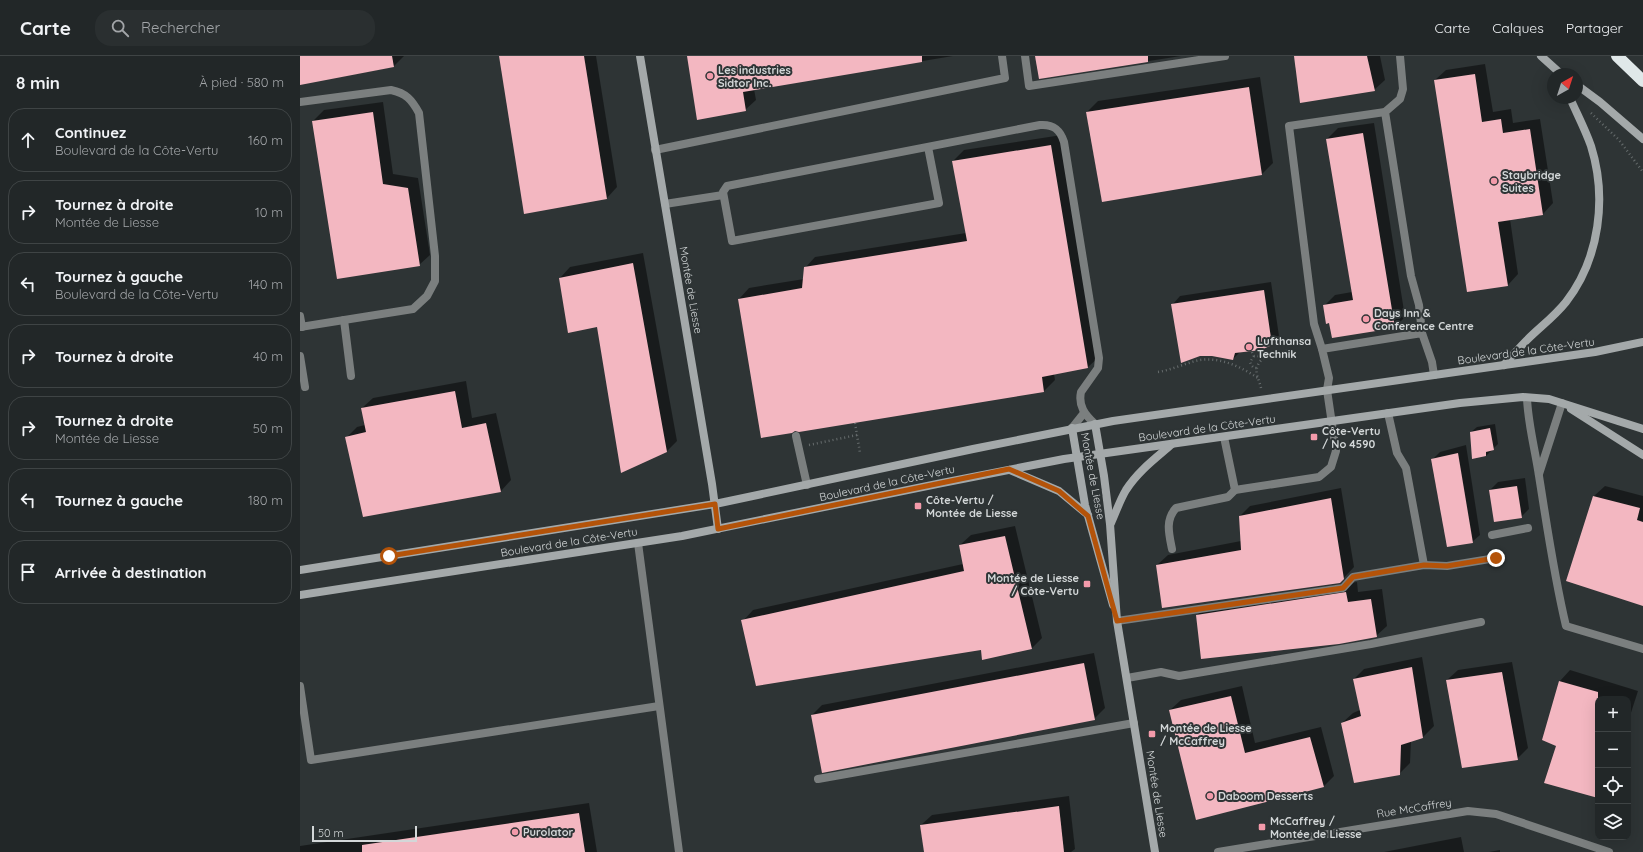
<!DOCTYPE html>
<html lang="fr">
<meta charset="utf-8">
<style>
:root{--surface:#222728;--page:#2a2f30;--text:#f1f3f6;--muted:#a2a5a8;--line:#3f4445}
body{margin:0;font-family:Quicksand,sans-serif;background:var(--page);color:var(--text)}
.controls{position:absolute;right:12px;bottom:12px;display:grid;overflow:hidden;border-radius:8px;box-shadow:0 4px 16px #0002}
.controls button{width:36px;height:36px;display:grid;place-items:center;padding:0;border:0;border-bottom:1px solid var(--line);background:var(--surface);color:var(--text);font:20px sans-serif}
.compass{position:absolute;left:1247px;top:12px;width:36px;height:36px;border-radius:50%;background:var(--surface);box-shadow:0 4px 16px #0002;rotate:39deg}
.scale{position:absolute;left:12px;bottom:10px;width:105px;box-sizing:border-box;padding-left:4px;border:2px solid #d3d7d8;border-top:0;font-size:11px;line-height:14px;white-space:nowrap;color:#d3d7d8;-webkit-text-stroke:3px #2e3435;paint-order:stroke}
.stop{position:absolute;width:12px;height:12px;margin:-9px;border:3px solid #b45309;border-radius:50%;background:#fff}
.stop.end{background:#b45309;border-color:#fff;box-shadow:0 1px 4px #0008}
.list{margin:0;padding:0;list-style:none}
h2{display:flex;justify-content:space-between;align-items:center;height:52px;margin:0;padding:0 16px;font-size:17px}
h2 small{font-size:13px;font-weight:400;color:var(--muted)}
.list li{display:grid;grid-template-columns:26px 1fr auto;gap:12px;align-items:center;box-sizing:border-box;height:64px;margin:0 8px 8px;padding:0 8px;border:1px solid var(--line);border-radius:16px}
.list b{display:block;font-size:15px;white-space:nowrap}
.list p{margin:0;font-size:13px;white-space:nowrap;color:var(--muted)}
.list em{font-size:13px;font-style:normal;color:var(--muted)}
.icon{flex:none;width:22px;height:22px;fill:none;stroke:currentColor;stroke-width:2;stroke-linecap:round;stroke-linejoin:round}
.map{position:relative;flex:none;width:1343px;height:796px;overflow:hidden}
header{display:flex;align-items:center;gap:24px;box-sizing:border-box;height:56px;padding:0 20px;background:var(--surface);border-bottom:1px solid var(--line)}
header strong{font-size:19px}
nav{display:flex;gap:22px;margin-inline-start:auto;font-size:14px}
.search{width:280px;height:36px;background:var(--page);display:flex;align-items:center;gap:10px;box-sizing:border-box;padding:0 14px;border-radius:16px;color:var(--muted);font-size:15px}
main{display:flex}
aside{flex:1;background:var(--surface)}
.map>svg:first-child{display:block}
</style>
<header>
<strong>Carte</strong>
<div class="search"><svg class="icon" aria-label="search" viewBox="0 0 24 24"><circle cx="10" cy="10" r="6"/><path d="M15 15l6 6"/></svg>Rechercher</div>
<nav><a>Carte</a><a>Calques</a><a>Partager</a></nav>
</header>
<main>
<aside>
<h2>8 min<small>À pied · 580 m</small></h2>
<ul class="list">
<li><svg class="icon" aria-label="ahead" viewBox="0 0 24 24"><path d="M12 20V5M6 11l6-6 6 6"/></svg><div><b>Continuez</b><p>Boulevard de la Côte-Vertu</p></div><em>160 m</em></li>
<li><svg class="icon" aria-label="right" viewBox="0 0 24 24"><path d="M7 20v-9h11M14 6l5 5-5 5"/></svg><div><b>Tournez à droite</b><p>Montée de Liesse</p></div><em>10 m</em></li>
<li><svg class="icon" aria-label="left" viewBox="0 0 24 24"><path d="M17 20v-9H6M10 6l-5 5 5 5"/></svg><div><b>Tournez à gauche</b><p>Boulevard de la Côte-Vertu</p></div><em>140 m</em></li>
<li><svg class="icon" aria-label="right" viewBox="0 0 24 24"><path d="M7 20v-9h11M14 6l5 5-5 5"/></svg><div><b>Tournez à droite</b></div><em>40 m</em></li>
<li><svg class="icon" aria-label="right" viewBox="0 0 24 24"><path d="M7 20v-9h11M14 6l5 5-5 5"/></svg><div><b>Tournez à droite</b><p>Montée de Liesse</p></div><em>50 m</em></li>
<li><svg class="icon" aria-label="left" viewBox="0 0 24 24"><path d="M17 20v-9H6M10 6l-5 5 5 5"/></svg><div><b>Tournez à gauche</b></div><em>180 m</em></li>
<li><svg class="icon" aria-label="arrive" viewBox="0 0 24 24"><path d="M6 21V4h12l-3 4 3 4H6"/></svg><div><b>Arrivée à destination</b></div></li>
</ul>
</aside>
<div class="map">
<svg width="1343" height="796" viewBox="0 0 1343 796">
<rect width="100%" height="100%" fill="#2e3435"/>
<g fill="#0007">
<path d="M0,0H104L93,11L0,28Z"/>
<path d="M200,0H296L317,131L307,142L225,157Z"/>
<path d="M388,0H653L454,33L456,44L445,54Z"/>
<path d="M736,0H881L740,22Z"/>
<path d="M995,0H1080L1085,24L1074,34Z"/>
<path d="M1185,8L1193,56L1211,53L1213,67L1240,63L1253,147L1243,158L1210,163L1218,218L1208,229L1135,24L1146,14Z"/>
<path d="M960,21L973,107L962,118L803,144L787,56L798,45Z"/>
<path d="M83,46L93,118L118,122L130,199L119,209L13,65L24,54Z"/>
<path d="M1074,67L1105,261L1095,271L1030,266L1024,250L1035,239L1052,236L1027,83L1038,72Z"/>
<path d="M762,79L799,301L788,311L754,318L755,324L744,335L499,375L439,243L449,232L504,223L505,212L515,201L666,177L653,105L664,94Z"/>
<path d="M343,197L377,385L367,395L298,270L260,222L270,211Z"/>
<path d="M971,226L979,280L971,288L941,295L933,303L873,248L880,240Z"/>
<path d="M166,325L172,362L196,357L211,424L201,435L46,382L57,371L65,369L62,352L73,342Z"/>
<path d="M1195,368L1198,388L1186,400L1171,376L1177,371Z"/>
<path d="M1166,389L1180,479L1172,486L1132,404L1140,396Z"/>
<path d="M1225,422L1229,453L1221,461L1190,434L1198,426Z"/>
<path d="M1305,430L1343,440V549L1294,440Z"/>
<path d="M1041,432L1054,511L1040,526L857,509L868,499L941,485L940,460L950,450Z"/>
<path d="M715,470L742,582L731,593H682L443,565L453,554L663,508L660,489L671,479Z"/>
<path d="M1057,526L1058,536L1082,533L1087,570L1076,580L897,559L907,549Z"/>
<path d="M794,597L805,652L794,663L512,659L522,649Z"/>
<path d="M1122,601L1134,670L1123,681L1111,685L1110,707L1099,718L1042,667L1053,657L1060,654L1054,623L1064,613Z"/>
<path d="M1212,606L1228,692L1217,703L1147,624L1158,614Z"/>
<path d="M1270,614L1338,635L1328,666V643H1298V741L1257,690L1243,683L1260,625Z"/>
<path d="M942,630L955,687L1021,671L1034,720L1024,730L897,763L870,654L881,644Z"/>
<path d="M769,740L775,793L771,796H625L621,769L632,759Z"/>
<path d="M289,747L297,796H0V790Z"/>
<path d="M1161,781L1164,796H1084Z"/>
<path d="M1200,794V796H1189Z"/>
</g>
<g fill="#f3b7c1">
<path d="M0,0H92L94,11L0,29Z"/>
<path d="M199,0H284L307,143L224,158Z"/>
<path d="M387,0H622V6L443,36L446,55L397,64Z"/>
<path d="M735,0H848V6L739,23Z"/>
<path d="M994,0H1067L1075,35L1000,47Z"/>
<path d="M1175,18L1182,66L1201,63L1203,77L1230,73L1243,159L1198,166L1208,230L1167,236L1134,24Z"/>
<path d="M949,31L962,119L802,146L786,56Z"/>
<path d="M73,56L83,128L108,132L120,210L37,223L12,65Z"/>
<path d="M1063,77L1095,272L1032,282L1029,267L1026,268L1023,249L1053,244L1026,83Z"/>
<path d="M751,89L788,312L742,321L744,336L499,376L495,375L492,377L461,382L438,243L502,232L504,211L667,185L652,105Z"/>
<path d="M333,207L367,396L321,417L297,271L268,277L259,222Z"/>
<path d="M964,234L972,289L961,294L935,297L933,304L912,300H900L881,307L871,248Z"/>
<path d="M155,335L162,372L186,367L201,436L63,461L45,381L66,376L61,352Z"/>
<path d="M1190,372L1194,394L1186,396V400L1172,403L1170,376Z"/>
<path d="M1158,397L1173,487L1147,491L1131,403Z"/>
<path d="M1217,430L1222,462L1194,466L1189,434Z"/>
<path d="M1293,440L1340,452L1337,464L1343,466V550L1266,525Z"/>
<path d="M1031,442L1044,523L1040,527L862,552L856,509L941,494L939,460Z"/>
<path d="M705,480L732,593L682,604L681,594L456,630L441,564L664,515L659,489Z"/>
<path d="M1046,536L1048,546L1071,543L1077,581L1039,588L901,603L896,559Z"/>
<path d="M784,607L795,664L522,717L511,659Z"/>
<path d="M1112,611L1123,682L1101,689L1100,719L1054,727L1041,667L1061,660L1053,623Z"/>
<path d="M1202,616L1218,704L1162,712L1146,624Z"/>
<path d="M1259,625L1298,636V742L1244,727L1256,690L1242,684Z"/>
<path d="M931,640L945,697L1010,681L1024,731L896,764L869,654Z"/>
<path d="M759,750L764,796H624L620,769Z"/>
<path d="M279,757L285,796H62V789Z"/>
</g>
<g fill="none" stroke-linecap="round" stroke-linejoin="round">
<g stroke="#666c6d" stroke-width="2.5" stroke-dasharray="1 3" stroke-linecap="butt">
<path d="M1291,57L1319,84L1343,116"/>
<path d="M952,296L954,300H958L962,306"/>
<path d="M954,300L950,306L951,309L954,312H958"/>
<path d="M858,316C872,314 885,307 900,304C921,301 941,311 958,322"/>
<path d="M961,332C960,327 958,323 957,319C953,299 980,296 993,294"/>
<path d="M555,367L560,397"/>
<path d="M509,389L557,379"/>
</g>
<g stroke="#7b7f7f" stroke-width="8">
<path d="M725,0L729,30L925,0"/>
<path d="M1100,0L1103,33L1100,43L1085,56L1111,220L1119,249L1122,277"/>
<path d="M0,46L91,34C106,37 112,44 119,57L135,200V225L127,240L113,253L0,271"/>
<path d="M628,91L639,147L432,185L423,136L427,130L432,129L740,69C753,68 760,73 764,86L799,302L798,312L781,336C778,350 785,359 795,368"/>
<path d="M355,94L705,22L702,0"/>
<path d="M365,148L423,139"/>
<path d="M0,260L2,271"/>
<path d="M44,264L51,320"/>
<path d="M1022,293L1014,268L989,70L1085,56"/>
<path d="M0,300L5,331"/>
<path d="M1227,342C1228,368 1235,393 1239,420C1247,470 1254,520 1266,570L1343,593"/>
<path d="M1088,357L1097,397L1106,412L1124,509"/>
<path d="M772,372L784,357"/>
<path d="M496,380L507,429"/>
<path d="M924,381L935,434L1019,421L1031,411L1036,395L1027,334L1029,322L1022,293L1122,277L1132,306L1134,319"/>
<path d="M1239,418L1262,347"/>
<path d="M1192,479L1228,472"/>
<path d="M338,487L379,796"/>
<path d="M872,493C869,478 865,464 876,452L928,441L935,434"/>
<path d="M817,565L1043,532L1053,521L1124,509L1147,510L1196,502"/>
<path d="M827,622L861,616L879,620L1071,588L1181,566"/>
<path d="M0,630L11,704L359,650"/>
<path d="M518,723L834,667"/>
</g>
<path stroke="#7b7f7f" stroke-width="8" d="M918,796L1168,755L1196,758L1309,796"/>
<g stroke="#a4a9aa" stroke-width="8">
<path d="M340,0L412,428L418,473"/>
<path d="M1241,0L1261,18"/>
<path d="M1277,29L1300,46L1343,83"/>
<path d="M1204,309C1211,301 1219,292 1227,284C1240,271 1254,261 1266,246C1300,202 1307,141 1291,90C1285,73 1277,58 1270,42"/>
<path d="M1271,353L1343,399"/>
<path d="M795,368L804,420L810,468L817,565L855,796"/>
<path d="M772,372L785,449L813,549"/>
<path d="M710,414L759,435L788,459"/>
<path d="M811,467C816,456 820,444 826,434C838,415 856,402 872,388"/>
<path d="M0,514L415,448L673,393L813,365L1295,296L1343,286"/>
<path d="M0,539L382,480L642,427L764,403L1160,347L1223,341L1249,343L1343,373"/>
</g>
<path stroke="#e0e8e9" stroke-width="12" d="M1317,0L1343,25"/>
</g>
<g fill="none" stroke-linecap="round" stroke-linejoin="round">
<path stroke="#b45309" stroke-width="5" d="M89,500L415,448L418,473L709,413L759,435L788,460L817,565L1043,532L1053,521L1124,509L1147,510L1196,502"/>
</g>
<g fill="#f39aaa" stroke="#2e3435" stroke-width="1.5">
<circle cx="410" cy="20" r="4"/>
<circle cx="1194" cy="125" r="4"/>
<circle cx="1066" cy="263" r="4"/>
<circle cx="949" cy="291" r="4"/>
<rect x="1010" y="377" width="8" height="8" rx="2"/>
<rect x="614" y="446" width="8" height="8" rx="2"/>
<rect x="783" y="524" width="8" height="8" rx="2"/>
<rect x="848" y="674" width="8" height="8" rx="2"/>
<circle cx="910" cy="740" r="4"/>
<rect x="958" y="767" width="8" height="8" rx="2"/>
<circle cx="215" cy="776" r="4"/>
</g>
<g text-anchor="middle" stroke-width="4" stroke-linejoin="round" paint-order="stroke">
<g font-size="11" font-weight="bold" fill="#d3d7d8" stroke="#2e3435" text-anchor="start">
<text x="418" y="18">Les industries<tspan x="418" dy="13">Sidtor Inc.</tspan></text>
<text x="1202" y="123">Staybridge<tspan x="1202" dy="13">Suites</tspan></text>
<text x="1074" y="261">Days Inn &amp;<tspan x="1074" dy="13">Conference Centre</tspan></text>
<text x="957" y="289">Lufthansa<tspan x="957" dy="13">Technik</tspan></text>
<text x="1022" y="379">Côte-Vertu<tspan x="1022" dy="13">/ No 4590</tspan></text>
<text x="626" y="448">Côte-Vertu /<tspan x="626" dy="13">Montée de Liesse</tspan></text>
<text x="779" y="526" text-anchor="end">Montée de Liesse<tspan x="779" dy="13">/ Côte-Vertu</tspan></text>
<text x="860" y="676">Montée de Liesse<tspan x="860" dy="13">/ McCaffrey</tspan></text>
<text x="918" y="744">Daboom Desserts</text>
<text x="970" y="769">McCaffrey /<tspan x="970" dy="13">Montée de Liesse</tspan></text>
<text x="223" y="780">Purolator</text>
</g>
<g font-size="11" fill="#d3d7d8" stroke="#2e3435">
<text transform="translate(391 234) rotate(80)" y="4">Montée de Liesse</text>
<text transform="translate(1226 295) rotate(-8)" y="4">Boulevard de la Côte-Vertu</text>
<text transform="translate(907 372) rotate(-8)" y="4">Boulevard de la Côte-Vertu</text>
<text transform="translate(793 420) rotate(79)" y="4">Montée de Liesse</text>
<text transform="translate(587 427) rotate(-12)" y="4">Boulevard de la Côte-Vertu</text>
<text transform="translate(269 486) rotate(-9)" y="4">Boulevard de la Côte-Vertu</text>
<text transform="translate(857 738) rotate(81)" y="4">Montée de Liesse</text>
<text transform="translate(1114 752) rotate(-9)" y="4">Rue McCaffrey</text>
</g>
</g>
</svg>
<div class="controls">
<button>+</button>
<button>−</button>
<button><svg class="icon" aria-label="locate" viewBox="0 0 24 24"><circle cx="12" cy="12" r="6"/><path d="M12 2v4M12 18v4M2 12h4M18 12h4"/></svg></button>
<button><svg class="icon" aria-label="layers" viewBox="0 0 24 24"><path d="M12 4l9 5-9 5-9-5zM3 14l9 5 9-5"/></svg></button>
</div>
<svg class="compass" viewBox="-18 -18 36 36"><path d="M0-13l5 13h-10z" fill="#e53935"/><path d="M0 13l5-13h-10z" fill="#a2a5a8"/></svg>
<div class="scale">50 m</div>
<div class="stop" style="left:89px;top:500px"></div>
<div class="stop end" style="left:1196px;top:502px"></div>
</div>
</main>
